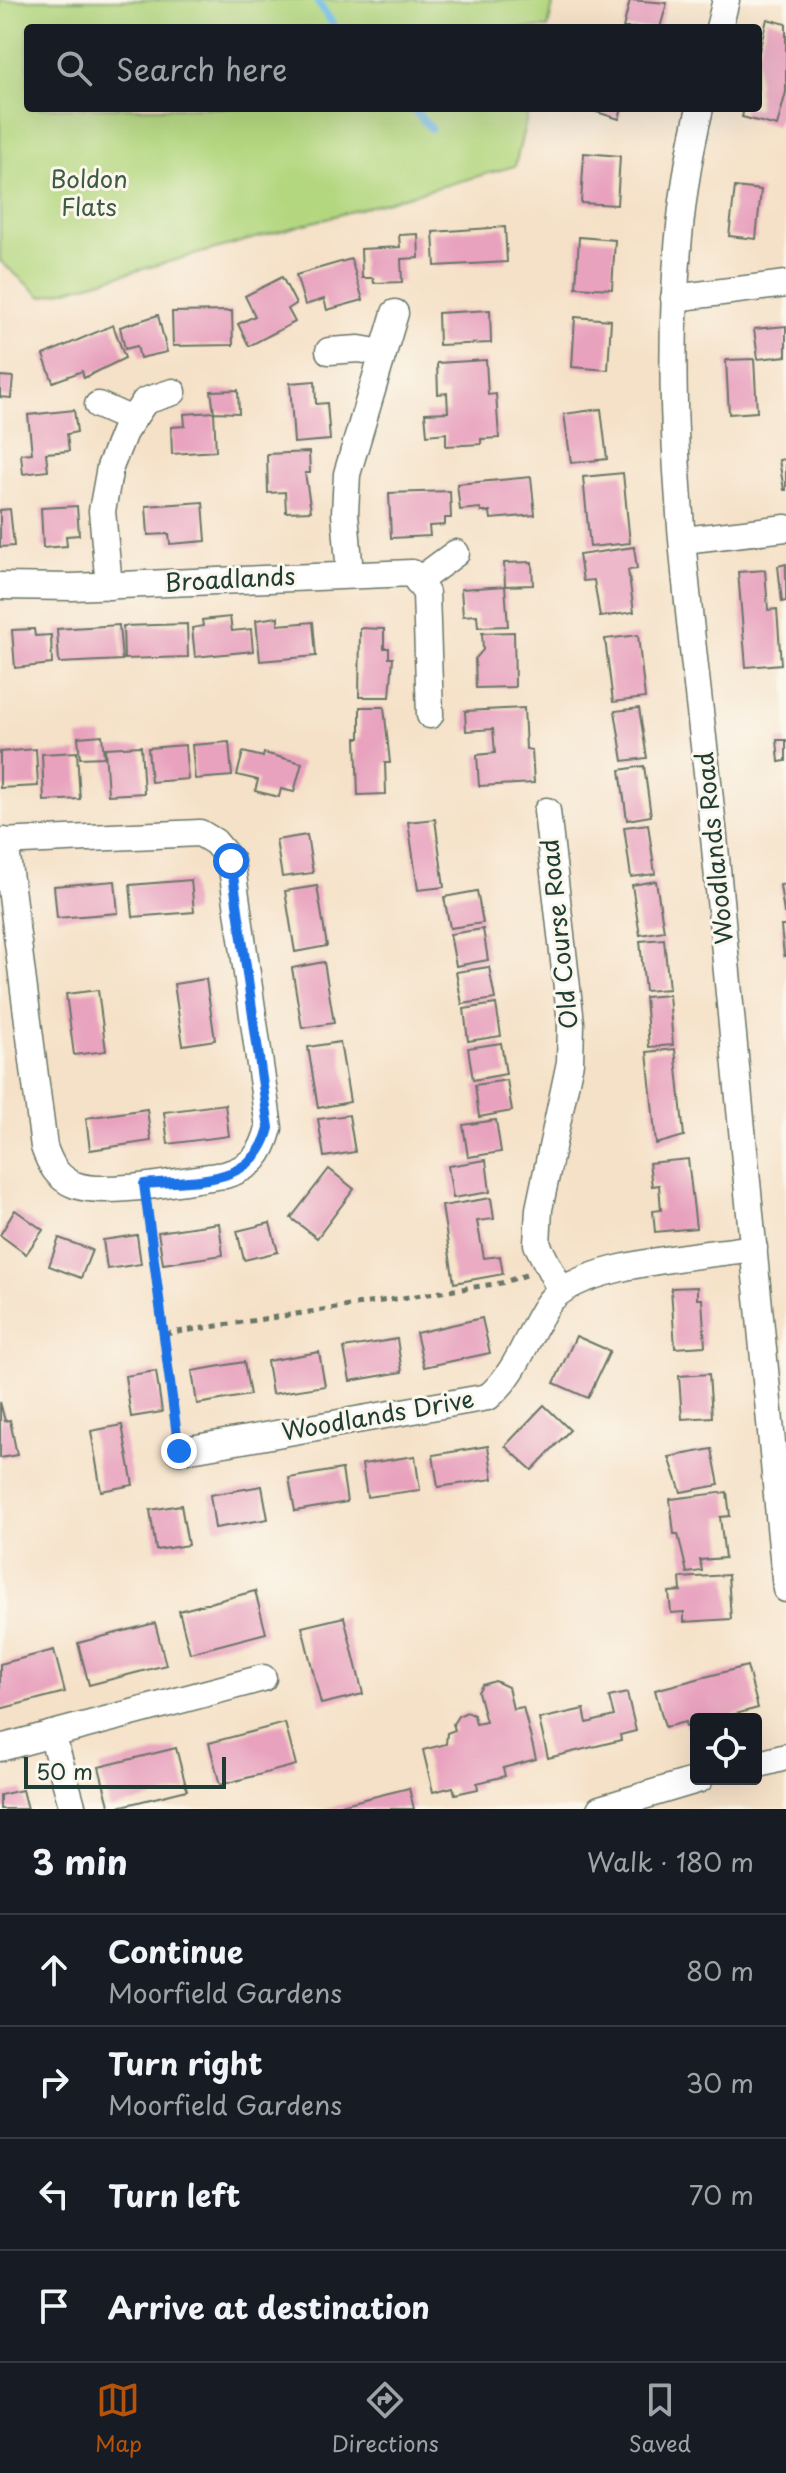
<!DOCTYPE html>
<meta charset="utf-8">
<style>
:root{--surface:#171b24;--page:#242831;--text:#f1f3f6;--muted:#9ea1a6;--line:#363941;--accent:#b45309}
body{margin:0;font-family:"Playpen Sans",sans-serif;background:var(--page);color:var(--text)}
.controls{position:absolute;right:24px;bottom:24px;display:grid;overflow:hidden;border-radius:8px;box-shadow:0 8px 32px #0002}
.controls button{width:72px;height:72px;display:grid;place-items:center;padding:0;border:0;border-bottom:2px solid var(--line);background:var(--surface);color:var(--text);font:40px sans-serif}
.scale{position:absolute;left:24px;bottom:20px;width:202px;box-sizing:border-box;padding-left:8px;border:4px solid #1f3d34;border-top:0;font-size:22px;line-height:28px;white-space:nowrap;color:#1f3d34;-webkit-text-stroke:6px #fbf7ec;paint-order:stroke}
.stop{position:absolute;width:24px;height:24px;margin:-18px;border:6px solid #1a73e8;border-radius:50%;background:#fff}
.stop.end{background:#1a73e8;border-color:#fff;box-shadow:0 2px 8px #0008}
.list{margin:0;padding:0;list-style:none}
h2{display:flex;justify-content:space-between;align-items:center;height:104px;margin:0;padding:0 32px;font-size:34px}
h2 small{font-size:26px;font-weight:400;color:var(--muted)}
.list li{display:grid;grid-template-columns:52px 1fr auto;gap:24px;align-items:center;box-sizing:border-box;height:112px;padding:0 32px;border-top:2px solid var(--line)}
.list b{display:block;font-size:30px;white-space:nowrap}
.list p{margin:0;font-size:26px;white-space:nowrap;color:var(--muted)}
.list em{font-size:26px;font-style:normal;color:var(--muted)}
.icon{flex:none;width:44px;height:44px;fill:none;stroke:currentColor;stroke-width:2;stroke-linecap:round;stroke-linejoin:round}
.map{position:relative;flex:none;width:786px;height:1809px;overflow:hidden}
.search{position:absolute;background:var(--surface);box-shadow:0 8px 32px #0002;left:24px;right:24px;top:24px;height:88px;display:flex;align-items:center;gap:20px;box-sizing:border-box;padding:0 28px;border-radius:8px;color:var(--muted);font-size:30px}
.sheet{height:552px;background:var(--surface)}
nav{display:flex;justify-content:space-around;align-items:center;box-sizing:border-box;height:112px;border-top:2px solid var(--line);background:var(--surface);font-size:22px;color:var(--muted)}
nav a{display:grid;justify-items:center;gap:4px}
nav .on{color:var(--accent)}
.map>svg:first-child{display:block}
</style>
<div class="map">
<svg width="786" height="1809" viewBox="0 0 786 1809">
<rect width="100%" height="100%" fill="#fbf7ec"/>
<filter id="ink" filterUnits="userSpaceOnUse"><feTurbulence type="fractalNoise" baseFrequency=".0125" numOctaves="2"/><feDisplacementMap in="SourceGraphic" scale="16" xChannelSelector="R" yChannelSelector="G"/><feConvolveMatrix kernelMatrix="1 2 1 2 8 2 1 2 1" color-interpolation-filters="sRGB"/></filter>
<filter id="wash" filterUnits="userSpaceOnUse"><feTurbulence type="fractalNoise" baseFrequency=".006" numOctaves="4" result="noise"/><feDisplacementMap in="SourceGraphic" scale="32" xChannelSelector="R" yChannelSelector="G"/><feGaussianBlur stdDeviation="1.8" result="paint"/><feColorMatrix in="noise" values="0 0 0 0 0 0 0 0 0 0 0 0 0 0 0 0 0 1.4 0 .05"/><feComposite in="paint" operator="in"/></filter>
<g filter="url(#wash)">
<rect width="100%" height="100%" fill="#f5e1c7"/>
<path fill="#b3d77f" stroke="#698a5a" stroke-width="2" d="M0,0H554L548,28H28V108H529L515,166L42,297L0,261Z"/>
<g fill="none" stroke-linecap="round" stroke-linejoin="round">
<g stroke="#6ebce8" stroke-width="8">
<path d="M316,0L336,28"/>
<path d="M412,108L431,128"/>
</g>
</g>
<g id="blocks">
<g fill="#e8a2be">
<path d="M630,0L667,3L660,28H623Z"/>
<path d="M767,19L786,24V92L777,126L742,117L744,108H758V56Z"/>
<path d="M584,108H622L619,119Z"/>
<path d="M584,153L620,156L617,205L581,203Z"/>
<path d="M735,187L761,190L756,239L729,236Z"/>
<path d="M505,227L507,262L435,266L433,232Z"/>
<path d="M418,234L419,258L401,259L402,282L374,283L373,278H362L361,249L400,247L399,235Z"/>
<path d="M579,237L615,240L612,289L576,287Z"/>
<path d="M351,259L363,300L327,310L324,299L305,305L296,275Z"/>
<path d="M282,277L296,304L288,309L295,322L249,346L238,324L255,316L245,296Z"/>
<path d="M490,310L491,343L439,345L438,313Z"/>
<path d="M232,311L233,345L173,346L172,312Z"/>
<path d="M158,315L167,352L140,358L137,346L125,349L120,327Z"/>
<path d="M575,317L611,320L608,370L572,367Z"/>
<path d="M113,325L125,358L84,378L82,371L53,382L43,355Z"/>
<path d="M786,326V356L758,359L754,329Z"/>
<path d="M754,359L757,412L729,414L726,360Z"/>
<path d="M486,360L488,395L496,394L499,438L481,439V444L446,446V433L427,435L425,413L448,412L447,393L438,394L437,363Z"/>
<path d="M0,376L13,377L11,398L0,397Z"/>
<path d="M315,381L316,404L327,403L330,440L294,443L290,383Z"/>
<path d="M238,390L239,413L214,412L216,451L172,454L171,427L185,426L184,414L214,412L211,391Z"/>
<path d="M601,409L607,459L571,463L564,414Z"/>
<path d="M74,410L77,432L67,434L69,451L46,453L48,471L23,474L21,454L32,453L28,415Z"/>
<path d="M309,452L310,473H305L311,511L286,512L285,492L268,493L267,454Z"/>
<path d="M786,459V490H784L779,460Z"/>
<path d="M623,473L630,543L590,547L583,477Z"/>
<path d="M531,477L535,515L491,519L490,512H481L480,508L460,510L457,484Z"/>
<path d="M450,491L451,518H445V525L429,526L430,536L391,538L389,493Z"/>
<path d="M203,502L206,541L170,544L169,534L148,535L146,506Z"/>
<path d="M77,506L79,535L66,536L67,546L43,548L41,508Z"/>
<path d="M10,509L14,546L0,547V510Z"/>
<path d="M634,547L637,569L628,570L634,612L600,617L594,580L583,581L579,555Z"/>
<path d="M532,562L533,585L505,586L504,563Z"/>
<path d="M786,564V601L782,602L778,566Z"/>
<path d="M765,570L768,610L777,609L781,664L746,667L738,572Z"/>
<path d="M505,586L508,626L478,627L477,615L463,616L461,589Z"/>
<path d="M230,617L232,631L251,629L253,651L195,657L192,628L203,626L202,620Z"/>
<path d="M278,617V625L313,622L316,656L260,661L256,620Z"/>
<path d="M187,624L188,657L124,659L123,626Z"/>
<path d="M119,625L122,660L59,663L57,629Z"/>
<path d="M360,628L384,629V648H389V658H393L390,697H359Z"/>
<path d="M34,629L35,636L51,635L52,664L15,668L12,630Z"/>
<path d="M514,632L515,687L476,688L475,659L483,650L482,633Z"/>
<path d="M638,635L645,698L613,702L605,639Z"/>
<path d="M360,707H384L390,763H385L386,794L358,795L356,738H360Z"/>
<path d="M524,708L526,749L532,750L534,783L479,786L477,755L495,753L493,729L466,731L465,711Z"/>
<path d="M639,708L647,758L623,761L615,711Z"/>
<path d="M102,735L104,757L80,758L78,737Z"/>
<path d="M777,740H786V761L779,762Z"/>
<path d="M229,742L232,776L195,779L192,745Z"/>
<path d="M185,745L188,779L151,782L148,748Z"/>
<path d="M141,746L144,793L108,795L105,748Z"/>
<path d="M36,749L38,786L0,788V752Z"/>
<path d="M77,752L80,799L44,801L42,754Z"/>
<path d="M243,752L263,757L264,753L302,763L294,792L281,789L279,797L255,791L258,780L237,775Z"/>
<path d="M644,766L651,816L627,820L620,770Z"/>
<path d="M435,819L444,887L418,890L408,822Z"/>
<path d="M648,824L655,874L631,877L624,827Z"/>
<path d="M307,835L313,873L282,877L276,840Z"/>
<path d="M191,880L194,912L133,917L130,885Z"/>
<path d="M115,881L118,913L57,918L54,886Z"/>
<path d="M656,881L664,931L640,935L632,885Z"/>
<path d="M786,884V913H784L780,885Z"/>
<path d="M317,886L327,946L295,952L285,891Z"/>
<path d="M477,891L483,923L450,928L444,897Z"/>
<path d="M781,926H786V956H784Z"/>
<path d="M483,929L488,960L456,966L450,934Z"/>
<path d="M664,939L669,989L645,991L640,941Z"/>
<path d="M324,962L334,1023L302,1028L292,968Z"/>
<path d="M489,967L495,999L462,1004L456,972Z"/>
<path d="M206,979L215,1040L183,1045L174,984Z"/>
<path d="M98,990L106,1051L74,1055L66,994Z"/>
<path d="M669,995L673,1045L649,1047L645,997Z"/>
<path d="M496,1004L501,1036L468,1041L464,1009Z"/>
<path d="M340,1042L350,1102L318,1108L308,1047Z"/>
<path d="M501,1043L506,1074L473,1080L468,1048Z"/>
<path d="M675,1049L684,1136L656,1144L647,1052Z"/>
<path d="M507,1080L512,1111L479,1117L475,1085Z"/>
<path d="M225,1104L229,1136L168,1144L164,1112Z"/>
<path d="M147,1109L151,1141L90,1150L86,1118Z"/>
<path d="M349,1115L355,1152L324,1157L318,1119Z"/>
<path d="M496,1120L501,1152L468,1157L463,1125Z"/>
<path d="M688,1159L696,1228L655,1232L653,1211L661,1210L659,1185L652,1186L649,1163Z"/>
<path d="M486,1160L490,1192L453,1198L448,1166Z"/>
<path d="M329,1169L354,1189L317,1238L291,1218Z"/>
<path d="M491,1198L494,1219L477,1221L484,1258L500,1256L503,1274L454,1283L442,1206Z"/>
<path d="M15,1210L43,1230L26,1254L0,1235Z"/>
<path d="M219,1223L223,1255L163,1264L158,1232Z"/>
<path d="M270,1223L278,1252L244,1260L237,1231Z"/>
<path d="M137,1235L141,1264L107,1269L103,1240Z"/>
<path d="M59,1238L92,1250L81,1278L49,1266Z"/>
<path d="M697,1287V1299H702L705,1346L675,1348L671,1288Z"/>
<path d="M482,1318L490,1353L424,1367L416,1333Z"/>
<path d="M576,1336L610,1351L588,1398L554,1383Z"/>
<path d="M397,1339L402,1372L350,1381L344,1348Z"/>
<path d="M319,1352L325,1386L272,1394L267,1361Z"/>
<path d="M244,1362L250,1395L197,1404L192,1371Z"/>
<path d="M156,1371L162,1412L131,1417L125,1376Z"/>
<path d="M709,1374L712,1417L682,1419L679,1376Z"/>
<path d="M0,1402L5,1421L10,1420L17,1455L0,1458Z"/>
<path d="M544,1405L570,1430L532,1470L505,1446Z"/>
<path d="M122,1425L133,1485L101,1491L91,1431Z"/>
<path d="M488,1446L493,1479L438,1487L433,1455Z"/>
<path d="M712,1449L719,1485L681,1492L669,1457Z"/>
<path d="M415,1456L420,1490L367,1497L362,1464Z"/>
<path d="M342,1469L347,1502L295,1511L289,1478Z"/>
<path d="M262,1486L268,1519L215,1528L210,1495Z"/>
<path d="M727,1492L730,1516L720,1517L725,1558L700,1560L702,1571L687,1573L678,1534H674L670,1499Z"/>
<path d="M181,1505L188,1545L156,1550L150,1510Z"/>
<path d="M728,1575L731,1619L684,1622V1612L671,1613L669,1592L681,1591L680,1578Z"/>
<path d="M255,1591L266,1633L190,1653L179,1611Z"/>
<path d="M344,1617L363,1694L321,1704L302,1627Z"/>
<path d="M155,1623L166,1665L89,1685L78,1643Z"/>
<path d="M54,1650L65,1692L0,1709V1664Z"/>
<path d="M747,1666L758,1708L717,1719H696V1724L686,1727L685,1722L665,1727L655,1690Z"/>
<path d="M495,1681L508,1687L513,1709L523,1707L536,1759L503,1768L505,1776L477,1783L478,1789L455,1794L453,1787L433,1792L423,1750L446,1744L447,1733L455,1730L453,1724L458,1716L467,1712L474,1715L476,1724L486,1722L478,1692L482,1685Z"/>
<path d="M627,1693L636,1731L620,1735L621,1740L548,1758L539,1719L584,1709L587,1723L614,1716L609,1697Z"/>
<path d="M285,1723L296,1765L220,1785L209,1743Z"/>
<path d="M176,1748L187,1790L110,1809L99,1767Z"/>
<path d="M409,1788L414,1809H328V1808Z"/>
<path d="M22,1790L27,1809H0V1795Z"/>
</g>
</g>
</g>
<g filter="url(#ink)">
<use href="#blocks" fill-opacity="0" stroke="#6a7667" stroke-width="2"/>
<g fill="none" stroke-linecap="round" stroke-linejoin="round">
<defs>
<g id="minor">
<path d="M719,28L726,0"/>
<path d="M700,108C644,339 690,603 714,837C740,1087 762,1338 786,1589"/>
<path d="M674,298L786,284"/>
<path d="M329,351L359,349L383,353"/>
<path d="M98,405L132,420"/>
<path d="M684,540L786,528"/>
<path d="M350,575L345,513L347,474L395,313"/>
<path d="M418,581L456,553"/>
<path d="M0,586L72,587L412,573L426,593L430,715"/>
<path d="M109,586L102,511L110,467L124,432L145,401L173,392"/>
<path d="M547,811L571,1023L570,1062L539,1209L537,1244L560,1289"/>
<path d="M0,842L200,833L215,842L231,861L269,1128C262,1155 252,1167 225,1175C189,1179 106,1197 75,1185C57,1178 50,1164 44,1147L5,841"/>
<path d="M179,1451L488,1397C518,1372 526,1337 547,1305C574,1263 703,1256 754,1248"/>
<path d="M52,1734L73,1809"/>
<path d="M0,1748L263,1678"/>
<path d="M756,1765L786,1757"/>
<path d="M600,1809L700,1779"/>
</g>
</defs>
<use href="#minor" stroke="#6a7667" stroke-width="29"/>
<g stroke="#6a7667" stroke-width="5" stroke-dasharray="6 6" stroke-linecap="butt">
<path d="M147,1209L164,1334"/>
<path d="M176,1428L164,1334L501,1283L526,1275"/>
</g>
<use href="#minor" stroke="#fff" stroke-width="26"/>
</g>
</g>
<g fill="none" stroke-linecap="round" stroke-linejoin="round" filter="url(#ink)">
<path stroke="#1a73e8" stroke-width="10" d="M179,1451L144,1184C195,1179 254,1187 269,1128L231,861"/>
</g>
<g text-anchor="middle" stroke-width="6" stroke-linejoin="round" paint-order="stroke">
<g font-size="24" fill="#3d5c43" stroke="#fbf7ec">
<text x="89" y="188">Boldon<tspan x="89" dy="28">Flats</tspan></text>
</g>
<g font-size="24" fill="#1f3d34" stroke="#fbf7ec">
<text transform="translate(230 580) rotate(-3)" y="8">Broadlands</text>
<text transform="translate(715 848) rotate(-96)" y="8">Woodlands Road</text>
<text transform="translate(560 934) rotate(-96)" y="8">Old Course Road</text>
<text transform="translate(378 1416) rotate(-10)" y="8">Woodlands Drive</text>
</g>
</g>
</svg>
<div class="controls">
<button><svg class="icon" aria-label="locate" viewBox="0 0 24 24"><circle cx="12" cy="12" r="6"/><path d="M12 2v4M12 18v4M2 12h4M18 12h4"/></svg></button>
</div>
<div class="scale">50 m</div>
<div class="stop" style="left:231px;top:861px"></div>
<div class="stop end" style="left:179px;top:1451px"></div>
<div class="search"><svg class="icon" aria-label="search" viewBox="0 0 24 24"><circle cx="10" cy="10" r="6"/><path d="M15 15l6 6"/></svg>Search here</div>
</div>
<section class="sheet">
<h2>3 min<small>Walk · 180 m</small></h2>
<ul class="list">
<li><svg class="icon" aria-label="ahead" viewBox="0 0 24 24"><path d="M12 20V5M6 11l6-6 6 6"/></svg><div><b>Continue</b><p>Moorfield Gardens</p></div><em>80 m</em></li>
<li><svg class="icon" aria-label="right" viewBox="0 0 24 24"><path d="M7 20v-9h11M14 6l5 5-5 5"/></svg><div><b>Turn right</b><p>Moorfield Gardens</p></div><em>30 m</em></li>
<li><svg class="icon" aria-label="left" viewBox="0 0 24 24"><path d="M17 20v-9H6M10 6l-5 5 5 5"/></svg><div><b>Turn left</b></div><em>70 m</em></li>
<li><svg class="icon" aria-label="arrive" viewBox="0 0 24 24"><path d="M6 21V4h12l-3 4 3 4H6"/></svg><div><b>Arrive at destination</b></div></li>
</ul>
</section>
<nav>
<a class="on"><svg class="icon" aria-label="map" viewBox="0 0 24 24"><path d="M3 6l6-2 6 2 6-2v14l-6 2-6-2-6 2zM9 4v14M15 6v14"/></svg>Map</a>
<a><svg class="icon" aria-label="directions" viewBox="0 0 24 24"><path d="M12 3l9 9-9 9-9-9zM9 14v-3h6M13 9l2 2-2 2"/></svg>Directions</a>
<a><svg class="icon" aria-label="saved" viewBox="0 0 24 24"><path d="M7 4h10v16l-5-4-5 4z"/></svg>Saved</a>
</nav>
